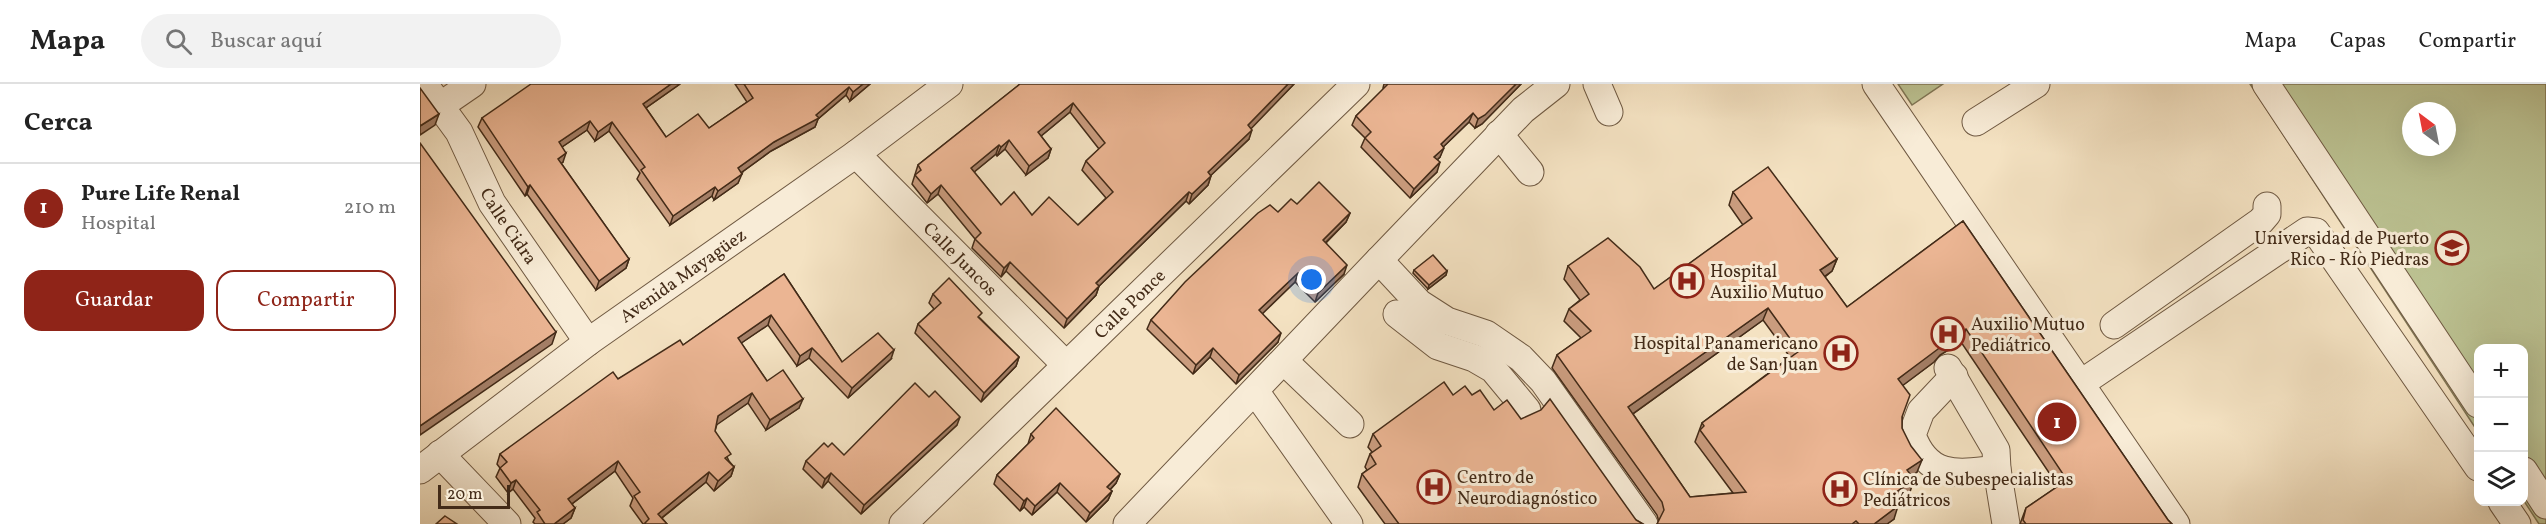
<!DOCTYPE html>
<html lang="es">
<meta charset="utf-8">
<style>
:root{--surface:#fff;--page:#f2f2f2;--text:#222;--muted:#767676;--line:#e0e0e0;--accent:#8f2418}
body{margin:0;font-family:Vollkorn,serif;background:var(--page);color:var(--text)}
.controls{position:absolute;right:18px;bottom:18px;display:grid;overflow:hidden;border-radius:12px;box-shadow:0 6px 24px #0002}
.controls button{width:54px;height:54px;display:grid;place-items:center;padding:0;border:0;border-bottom:2px solid var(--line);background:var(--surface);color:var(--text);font:30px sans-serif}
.compass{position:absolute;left:1982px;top:18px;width:54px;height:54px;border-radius:50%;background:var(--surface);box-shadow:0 6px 24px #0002;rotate:328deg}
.scale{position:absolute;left:18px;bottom:15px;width:72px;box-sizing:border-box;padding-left:6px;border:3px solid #432b18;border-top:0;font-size:16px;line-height:21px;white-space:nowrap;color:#432b18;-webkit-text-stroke:4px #f8ecd7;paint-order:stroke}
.you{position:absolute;left:892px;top:196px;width:21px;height:21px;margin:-15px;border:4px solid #fff;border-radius:50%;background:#1a73e8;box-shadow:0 0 0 9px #1a73e833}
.badge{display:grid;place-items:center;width:39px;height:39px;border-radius:50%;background:var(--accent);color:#fff;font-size:20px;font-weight:700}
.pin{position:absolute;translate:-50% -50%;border:3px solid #fff;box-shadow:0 2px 6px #0006}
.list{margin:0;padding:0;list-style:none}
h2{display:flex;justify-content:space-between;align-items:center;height:78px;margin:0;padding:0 24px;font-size:26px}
h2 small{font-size:20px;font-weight:400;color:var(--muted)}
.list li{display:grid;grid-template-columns:39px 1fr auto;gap:18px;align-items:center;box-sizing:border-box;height:90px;padding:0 24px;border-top:2px solid var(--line)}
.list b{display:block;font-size:22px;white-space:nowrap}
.list p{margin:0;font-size:20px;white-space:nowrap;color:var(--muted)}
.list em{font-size:20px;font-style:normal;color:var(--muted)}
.actions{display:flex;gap:12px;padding:18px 24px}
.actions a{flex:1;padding:14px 0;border:2px solid var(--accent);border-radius:18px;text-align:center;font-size:21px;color:var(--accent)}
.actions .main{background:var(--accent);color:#fff}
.icon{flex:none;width:33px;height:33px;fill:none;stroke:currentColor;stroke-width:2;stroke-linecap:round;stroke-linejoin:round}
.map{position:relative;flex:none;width:2126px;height:440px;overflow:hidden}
header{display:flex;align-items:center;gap:36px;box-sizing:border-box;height:84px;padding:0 30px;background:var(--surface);border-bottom:2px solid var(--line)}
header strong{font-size:28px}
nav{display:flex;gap:33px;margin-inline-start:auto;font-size:21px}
.search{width:420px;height:54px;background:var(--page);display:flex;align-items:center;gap:15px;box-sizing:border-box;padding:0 21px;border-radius:33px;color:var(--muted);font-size:22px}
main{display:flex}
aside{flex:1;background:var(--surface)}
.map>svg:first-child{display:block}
</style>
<header>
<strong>Mapa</strong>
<div class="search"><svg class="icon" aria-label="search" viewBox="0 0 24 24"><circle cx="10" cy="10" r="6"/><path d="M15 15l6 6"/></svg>Buscar aquí</div>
<nav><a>Mapa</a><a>Capas</a><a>Compartir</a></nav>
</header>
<main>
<aside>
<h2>Cerca<small></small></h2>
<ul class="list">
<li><span class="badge">1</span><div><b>Pure Life Renal</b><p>Hospital</p></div><em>210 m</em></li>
</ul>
<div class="actions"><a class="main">Guardar</a><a>Compartir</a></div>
</aside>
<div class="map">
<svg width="2126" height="440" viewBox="0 0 2126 440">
<rect width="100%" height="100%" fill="#f4e2c2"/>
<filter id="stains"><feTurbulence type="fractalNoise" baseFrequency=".00333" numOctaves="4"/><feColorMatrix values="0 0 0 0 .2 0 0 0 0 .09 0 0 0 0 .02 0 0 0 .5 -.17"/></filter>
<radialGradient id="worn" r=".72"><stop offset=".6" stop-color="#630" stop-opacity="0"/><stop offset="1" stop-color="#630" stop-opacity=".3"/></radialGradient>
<g fill="#bcc393" stroke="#807756" stroke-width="1.5" fill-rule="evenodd">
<path d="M1478,0H1523L1492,21Z"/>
<path d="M1830,0H2126V440H2119L2104,417V264H2058V348ZM1991,27H2027V63H1991Z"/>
</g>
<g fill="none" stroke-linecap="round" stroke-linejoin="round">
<defs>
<g id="minor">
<path id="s1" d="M4,0L39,48L72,119L168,258"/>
<path d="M1177,0L1189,28"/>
<path d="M1456,0L1756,440"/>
<path d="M1846,0L2058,320"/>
<path d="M20,22L52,0"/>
<path d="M1556,38L1616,0"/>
<path d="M1079,50L1110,88"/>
<path id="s2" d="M436,70L646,281"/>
<path d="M959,176L1103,26L1136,0"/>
<path d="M977,230L1018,262L1054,274L1073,285L1107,326"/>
<path d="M1694,241L1841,137L1847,130V122"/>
<path d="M864,277L930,340"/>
<path d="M1528,284L1576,366L1577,385L1586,440"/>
<path d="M1534,292L1501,327L1492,351C1508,395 1537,390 1577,385"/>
<path d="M1660,300L1887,147L1896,148L2058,383"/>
<path d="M835,307L929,440"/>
<path d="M20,370L87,440"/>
<path id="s3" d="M0,386L168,258L436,70L529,0"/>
<path d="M2104,387L2126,421"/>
<path d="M2082,418L2097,440"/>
<path id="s4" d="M483,440L936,0"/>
<path d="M707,440L959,176L999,219L1027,237L1066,250L1101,274L1123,297L1224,440"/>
</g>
</defs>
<use href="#minor" stroke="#6f5942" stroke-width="29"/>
<use href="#minor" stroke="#f8ecd7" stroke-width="27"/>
</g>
<g fill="#ca9c7e" stroke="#432b18" stroke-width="1.5" fill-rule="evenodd">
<path d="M260,0L226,24L246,53L289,44L327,18L315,0H450L430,17L426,11L398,35L395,43L351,67L321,89L318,99L294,116L292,112L250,141L217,95L220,89L189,47L175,57L167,46L142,63L143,78L141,79L209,175L206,184L176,206L107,110L105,112L58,43L62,34Z"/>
<path d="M600,0H874L831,44L829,55L791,91L788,101L769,120L766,117L679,202L676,211L644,244L586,187L581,193L552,164L555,155L518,110L507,119L492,100L498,81ZM650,28L679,65L666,77L662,86L686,114L658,141L612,131L581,121L554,88L576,70L577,72L585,65L606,91L628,74L631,65L621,52Z"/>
<path d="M964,0H1101L1062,40L1055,44L1049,38L1023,63L1020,73L1017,76V88L990,114L941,63L945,54L932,41L936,32L964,5L963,4Z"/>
<path d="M1313,108L1417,175L1412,187L1405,193L1427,223L1543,137L1748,436L1752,440H1600L1606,424L1638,402L1541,258L1520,271L1514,278L1483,301L1482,344L1497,388L1492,392L1490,408L1476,418L1474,435L1467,440H1237L1239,438L1237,431L1132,284L1137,271L1161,254L1144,237L1149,225L1160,216L1144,195L1148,182L1234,205L1323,141L1309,121ZM1343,236L1370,273L1282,339L1275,358L1313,409L1270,413L1213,330Z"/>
<path d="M877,120L930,129L926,138L906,159L924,190L895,218L875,198L842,229L858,258L816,300L790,273L773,290L727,245L731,236L858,128Z"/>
<path d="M994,186L1027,187L1026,191L1008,205L993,189Z"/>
<path d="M364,190L422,278L471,275L428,314L389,274L377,282L348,241L321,259L347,297L379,324L346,346L328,319L297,340L295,347L309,377L314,383L311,392L294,407L286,398L242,434L247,440H223L210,422L213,414L195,387L152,420L155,424L151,434L143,440H115L113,438L115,434L93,405L88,409L76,393L80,384L77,380L80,370L198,295L263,261Z"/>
<path d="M513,210L560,234L599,273L596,282L561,318L495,249L498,240L514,225L509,219Z"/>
<path d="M1033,311H1052L1074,326L1101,335L1216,436L1223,440H965L938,403L942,390L947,386L945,383L950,370L952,368L948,363L953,350Z"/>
<path d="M537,341L441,430L408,397L402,404L383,385L386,377L408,363L424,371Z"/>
<path d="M611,350L700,390L696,399L690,406L692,407L688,416L666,438L637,408L612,431L604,423L600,427L574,400L577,391L608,360Z"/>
</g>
<g fill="#a47f67" stroke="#432b18" stroke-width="1.5">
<path d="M251,0H260L220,28L223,20Z"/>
<path d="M443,0H450L430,17L433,8Z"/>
<path d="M868,0H874L825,51L828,41Z"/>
<path d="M1096,0H1101L1062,40L1055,44L1058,35Z"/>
<path d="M429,3L426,11L398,35L395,43L351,67L315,93L318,84L354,58L396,31Z"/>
<path d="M653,19L650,28L615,57L618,48Z"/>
<path d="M1053,29L1049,38L1017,69L1021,60Z"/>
<path d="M19,30L15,41L0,51V42Z"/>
<path d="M170,37L167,46L136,67L139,58Z"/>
<path d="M192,38L189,47L175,57L178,48Z"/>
<path d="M832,46L829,55L785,97L788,88Z"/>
<path d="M589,56L585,65L577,72L581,63Z"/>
<path d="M579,61L576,70L548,93L551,84Z"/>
<path d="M1024,64L1020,73L1011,82L1014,73Z"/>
<path d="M631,65L628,74L606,91L609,82Z"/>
<path d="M146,69L143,78L135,84L138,75Z"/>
<path d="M1020,78L1017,88L990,114L994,105Z"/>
<path d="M322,90L318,99L294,116L298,107Z"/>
<path d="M791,92L788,101L769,120L772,110Z"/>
<path d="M110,101L107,110L105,112L108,103Z"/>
<path d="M521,101L518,110L507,119L511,110Z"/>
<path d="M295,103L292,112L250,141L253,132Z"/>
<path d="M769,108L766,117L673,208L676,199Z"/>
<path d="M930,129L926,138L899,165L903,156Z"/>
<path d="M209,175L206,184L176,206L179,197Z"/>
<path d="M1417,175L1412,187L1395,199L1400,186Z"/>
<path d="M590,178L586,187L581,193L584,184Z"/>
<path d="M927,181L924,190L895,218L898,209Z"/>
<path d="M1027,187L1026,191L1008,205L1009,201Z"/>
<path d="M878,189L875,198L836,236L839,226Z"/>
<path d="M679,202L676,211L644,244L647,235Z"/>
<path d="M1348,224L1343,236L1204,336L1208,323Z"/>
<path d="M351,231L348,241L314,264L318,254Z"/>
<path d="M1546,245L1541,258L1520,271L1514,278L1474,308L1478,295L1524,258Z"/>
<path d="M136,248L132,260L0,351V342Z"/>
<path d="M861,249L858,258L816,300L819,291Z"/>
<path d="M392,264L389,274L377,282L380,272Z"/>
<path d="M793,264L790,273L773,290L776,281Z"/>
<path d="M474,266L471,275L428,314L432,304Z"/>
<path d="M599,273L596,282L561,318L564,309Z"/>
<path d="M332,309L328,319L295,342L298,332Z"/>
<path d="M383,315L379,324L346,346L350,336Z"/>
<path d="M540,333L537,341L441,430L444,421Z"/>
<path d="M1502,376L1497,388L1483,399L1487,386Z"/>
<path d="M198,377L195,387L145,425L148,415Z"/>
<path d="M314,383L311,392L294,407L298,397Z"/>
<path d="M289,388L286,398L234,440L238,430Z"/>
<path d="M411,389L408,397L402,404L405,395Z"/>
<path d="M700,390L696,399L684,412L687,403Z"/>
<path d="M1494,395L1490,408L1466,425L1471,412Z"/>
<path d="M96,396L93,405L88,409L91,399Z"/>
<path d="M640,399L637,408L612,431L615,422Z"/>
<path d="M692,407L688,416L666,438L670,429Z"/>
<path d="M607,414L604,423L600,427L604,417Z"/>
<path d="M1478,422L1474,435L1467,440H1454Z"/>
<path d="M155,424L151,434L143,440H134Z"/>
</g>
<g fill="#ebb593" stroke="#432b18" stroke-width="1.5" fill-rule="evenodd">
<path d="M111,0H251L223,20L246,53L278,30L289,44L333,14L324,0H443L433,8L429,3L396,31L399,34L354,58L318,84L322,90L298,107L295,103L253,132L221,86L225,83L192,38L178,48L170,37L139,58L146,69L138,75L209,175L179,197L110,101L108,103L62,34Z"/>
<path d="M600,0H868L828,41L832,46L788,88L791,92L772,110L769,108L676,199L679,202L647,235L590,178L584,184L555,155L561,149L521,101L511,110L495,91L501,86L498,81ZM653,19L685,59L666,77L693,108L658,141L629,113L612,131L594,108L581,121L551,84L579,61L581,63L589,56L609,82L631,65L618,48Z"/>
<path d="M968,0H1096L1065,31L1058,35L1053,29L1021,60L1024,64L1014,73L1020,78L994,105L945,54L951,48L936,32Z"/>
<path d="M0,4L19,30L0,42Z"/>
<path d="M0,59L136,248L0,342Z"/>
<path d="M1348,83L1417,175L1400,186L1427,223L1543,137L1748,436L1752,440H1606L1603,436L1606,424L1647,396L1546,245L1524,258L1518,265L1478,295L1490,311L1482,333V344L1491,362L1502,376L1487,386L1494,395L1471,412L1478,422L1454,440H1439L1436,437L1432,440H1237L1244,426L1242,418L1137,271L1171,247L1149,225L1169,210L1148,182L1188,154L1220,183L1234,205L1332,134L1313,108ZM1348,224L1379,267L1282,339L1284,342L1280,346L1326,408L1270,413L1208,323Z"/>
<path d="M899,98L930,129L903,156L927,181L898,209L878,189L839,226L861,249L819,291L793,264L776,281L731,236L765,198L838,129L850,121L858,128L871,115L877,120Z"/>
<path d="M1013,171L1027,187L1009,201L994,186Z"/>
<path d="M364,190L422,278L458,249L474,266L432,304L392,264L380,272L351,231L318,254L347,297L363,286L383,315L350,336L332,309L298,332L295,347L311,370L305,374L314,383L298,397L289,388L238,430L247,440H224L229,435L214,412L220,408L198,377L148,415L155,424L134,440H125L117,428L120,426L96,396L91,399L80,384L87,378L80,370L193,288L198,295L260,256L263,261Z"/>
<path d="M529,194L562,229L558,233L599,273L564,309L498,240L521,219L513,210Z"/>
<path d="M1024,298L1033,311L1045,302L1052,311L1060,306L1074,326L1087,316L1101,335L1121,326L1130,315L1216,436L1223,440H979L942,390L956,380L950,370L961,362L953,350Z"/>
<path d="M495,299L509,313L515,307L540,333L444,421L411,389L405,395L386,377L404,359L408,363L412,359L424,371Z"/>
<path d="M636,324L700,390L687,403L692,407L670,429L640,399L615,422L607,414L604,417L577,391L614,354L611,350Z"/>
<path d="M25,432L37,440H16Z"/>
</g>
<defs>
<symbol id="university-ring" viewBox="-11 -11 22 22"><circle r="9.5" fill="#f8ecd7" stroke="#8f2418" stroke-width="1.5"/><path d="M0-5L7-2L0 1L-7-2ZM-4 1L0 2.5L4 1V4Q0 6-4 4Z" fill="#8f2418"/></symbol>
<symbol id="hospital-ring" viewBox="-11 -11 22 22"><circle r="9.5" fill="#f8ecd7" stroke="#8f2418" stroke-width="1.5"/><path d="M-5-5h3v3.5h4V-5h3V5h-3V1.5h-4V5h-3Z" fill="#8f2418"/></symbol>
</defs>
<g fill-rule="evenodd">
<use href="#university-ring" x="2013" y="145" width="38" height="38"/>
<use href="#hospital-ring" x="1248" y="178" width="38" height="38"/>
<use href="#hospital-ring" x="1509" y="231" width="38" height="38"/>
<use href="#hospital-ring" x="1402" y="250" width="38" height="38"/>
<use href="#hospital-ring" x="995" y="384" width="38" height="38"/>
<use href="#hospital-ring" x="1401" y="386" width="38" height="38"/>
</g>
<g text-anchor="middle" stroke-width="6" stroke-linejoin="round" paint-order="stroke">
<g font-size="18" fill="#432b18" stroke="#f8ecd7">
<text dy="6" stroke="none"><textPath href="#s1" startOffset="166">Calle Cidra</textPath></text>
<text dy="6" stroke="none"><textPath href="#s2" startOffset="148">Calle Juncos</textPath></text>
<text dy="6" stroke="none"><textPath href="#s3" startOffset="327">Avenida Mayagüez</textPath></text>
<text dy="6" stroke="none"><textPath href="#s4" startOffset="316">Calle Ponce</textPath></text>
</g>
<g font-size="18" fill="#432b18" stroke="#f8ecd7" text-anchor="start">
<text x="2009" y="160" text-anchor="end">Universidad de Puerto<tspan x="2009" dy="21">Rico - Río Piedras</tspan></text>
<text x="1290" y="193">Hospital<tspan x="1290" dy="21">Auxilio Mutuo</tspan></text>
<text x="1551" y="246">Auxilio Mutuo<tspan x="1551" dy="21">Pediátrico</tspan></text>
<text x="1398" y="265" text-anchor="end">Hospital Panamericano<tspan x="1398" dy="21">de San Juan</tspan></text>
<text x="1037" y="399">Centro de<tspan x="1037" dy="21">Neurodiagnóstico</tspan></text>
<text x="1443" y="401">Clínica de Subespecialistas<tspan x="1443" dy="21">Pediátricos</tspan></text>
</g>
</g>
<rect width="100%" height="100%" filter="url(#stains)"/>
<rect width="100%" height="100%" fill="url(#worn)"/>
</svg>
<div class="controls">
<button>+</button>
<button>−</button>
<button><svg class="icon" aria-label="layers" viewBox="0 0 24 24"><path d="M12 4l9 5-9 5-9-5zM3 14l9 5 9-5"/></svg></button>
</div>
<svg class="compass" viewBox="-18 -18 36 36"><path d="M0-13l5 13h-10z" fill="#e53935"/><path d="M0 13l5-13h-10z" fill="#767676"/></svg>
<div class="scale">20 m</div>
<div class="you"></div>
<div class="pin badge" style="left:1637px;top:338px">1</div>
</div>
</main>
